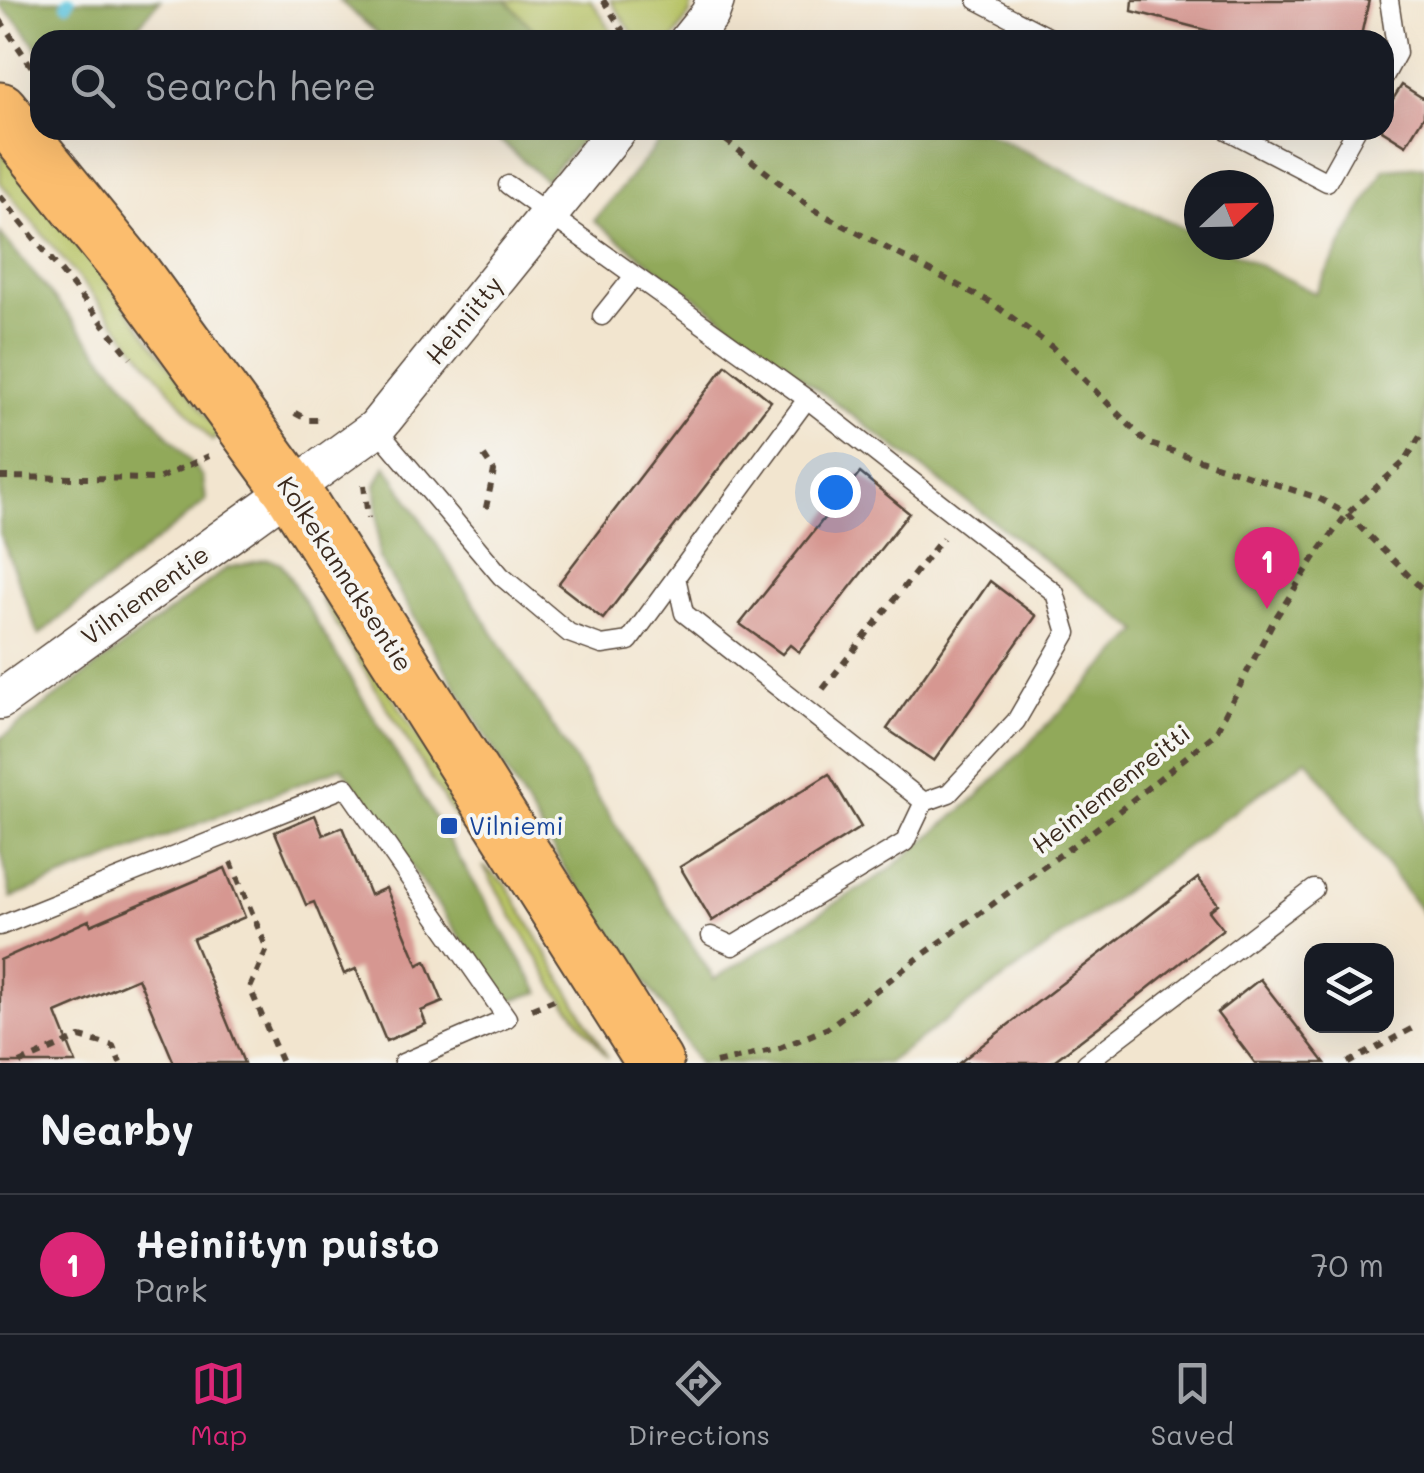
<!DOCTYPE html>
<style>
:root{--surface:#171b24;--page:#20242c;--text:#f1f3f6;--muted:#9ea1a6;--line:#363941;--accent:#db2777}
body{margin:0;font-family:Mali,sans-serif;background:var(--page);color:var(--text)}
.controls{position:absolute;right:30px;bottom:30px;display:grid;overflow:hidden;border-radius:20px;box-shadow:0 10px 40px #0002}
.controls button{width:90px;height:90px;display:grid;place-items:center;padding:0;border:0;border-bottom:2px solid var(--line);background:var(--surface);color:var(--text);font:50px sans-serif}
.compass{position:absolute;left:1184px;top:170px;width:90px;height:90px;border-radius:50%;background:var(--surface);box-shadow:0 10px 40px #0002;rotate:68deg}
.you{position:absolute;left:835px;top:492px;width:35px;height:35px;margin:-25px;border:8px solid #fff;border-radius:50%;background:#1a73e8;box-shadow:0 0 0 15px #1a73e833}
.badge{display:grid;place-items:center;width:65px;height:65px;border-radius:50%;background:var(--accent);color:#fff;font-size:32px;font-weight:700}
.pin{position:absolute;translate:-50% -82px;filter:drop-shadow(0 2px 5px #0008)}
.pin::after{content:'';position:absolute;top:52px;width:35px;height:30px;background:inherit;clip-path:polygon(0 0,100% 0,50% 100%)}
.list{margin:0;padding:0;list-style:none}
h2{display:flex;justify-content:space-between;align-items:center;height:130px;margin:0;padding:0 40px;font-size:42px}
h2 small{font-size:32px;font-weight:400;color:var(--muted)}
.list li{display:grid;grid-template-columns:65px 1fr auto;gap:30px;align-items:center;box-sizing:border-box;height:140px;padding:0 40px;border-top:2px solid var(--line)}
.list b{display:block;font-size:38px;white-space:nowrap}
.list p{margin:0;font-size:32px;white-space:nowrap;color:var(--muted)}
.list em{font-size:32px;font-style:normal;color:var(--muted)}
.icon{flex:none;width:55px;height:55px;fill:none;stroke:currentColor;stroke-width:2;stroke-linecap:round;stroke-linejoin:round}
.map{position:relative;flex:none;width:1424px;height:1063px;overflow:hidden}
.search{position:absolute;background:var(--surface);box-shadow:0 10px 40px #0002;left:30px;right:30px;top:30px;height:110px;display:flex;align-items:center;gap:25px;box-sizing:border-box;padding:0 35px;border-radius:30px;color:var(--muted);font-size:38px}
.sheet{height:270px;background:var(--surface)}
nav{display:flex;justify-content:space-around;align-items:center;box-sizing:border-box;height:140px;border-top:2px solid var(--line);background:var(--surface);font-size:28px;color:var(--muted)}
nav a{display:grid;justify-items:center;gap:5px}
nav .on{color:var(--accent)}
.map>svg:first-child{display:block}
</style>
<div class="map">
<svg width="1424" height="1063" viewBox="0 0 1424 1063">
<rect width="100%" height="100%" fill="#f6f6f2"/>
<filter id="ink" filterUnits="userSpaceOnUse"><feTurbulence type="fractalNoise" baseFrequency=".01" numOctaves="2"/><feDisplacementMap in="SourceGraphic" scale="20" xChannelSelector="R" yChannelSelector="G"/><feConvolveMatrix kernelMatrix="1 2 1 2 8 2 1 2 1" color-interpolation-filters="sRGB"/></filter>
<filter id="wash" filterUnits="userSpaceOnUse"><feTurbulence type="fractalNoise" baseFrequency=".0048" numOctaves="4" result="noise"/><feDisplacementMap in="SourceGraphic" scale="40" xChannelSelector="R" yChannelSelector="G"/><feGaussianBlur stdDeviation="2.25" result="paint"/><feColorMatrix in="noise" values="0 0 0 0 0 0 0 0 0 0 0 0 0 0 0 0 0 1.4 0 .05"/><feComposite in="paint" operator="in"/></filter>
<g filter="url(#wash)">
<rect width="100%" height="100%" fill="#f2e5cf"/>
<g fill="#b7c365" stroke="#797642" stroke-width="2.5">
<path d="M339,0H591L618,40H385Z"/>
<path d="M610,0H693L690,14L673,40H637Z"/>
<path d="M0,148L86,253L220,434L212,441L0,182Z"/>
<path d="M320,598L344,618L463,809L460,826Z"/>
<path d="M483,866L506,884L608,1058L558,993Z"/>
</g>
<g fill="#91a95a" stroke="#666a3c" stroke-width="2.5">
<path d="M0,0H160L126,40H40V52L18,22L0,6Z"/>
<path d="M339,0H506L543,40H385Z"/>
<path d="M488,130H591L545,180Z"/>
<path d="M669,130H982L1199,236V245H1218L1315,293L1384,169L1424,166V915L1307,759L887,1063H698L665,1009L565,869L379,558L376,485L386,465L714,979L889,870L976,798L1139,631L594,221Z"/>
<path d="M0,233L203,477L206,501L39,635L0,534Z"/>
<path d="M268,559L281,563L540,992L505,1002L342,767L11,898L0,845V739L227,568Z"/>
</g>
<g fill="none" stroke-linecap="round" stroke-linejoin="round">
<path stroke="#60c5de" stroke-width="12" d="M67,4L69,0"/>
</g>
<g id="blocks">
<g fill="#d69791">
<path d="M1133,0H1369L1360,40H1244L1132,11Z"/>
<path d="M1402,85L1424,99V116L1406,145L1382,130L1384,113Z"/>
<path d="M726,365L771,401L603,619L558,584Z"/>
<path d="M860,473L909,513L799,652L790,645L782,654L740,624Z"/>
<path d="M990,581L1036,616L934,761L887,729Z"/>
<path d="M829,774L861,827L712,921L680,867Z"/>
<path d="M315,815L323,835L342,827L370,895L386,888L418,965L426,961L443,1002L421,1011L426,1024L386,1041L356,969L344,974L314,902L306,905L275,832Z"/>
<path d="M225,868L245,917L193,939L244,1063H174L138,978L56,1013L76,1063H0V960L89,920L91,925Z"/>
<path d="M1198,878L1218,904L1209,911L1223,929L1118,1012L1051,1063H959Z"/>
<path d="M1260,979L1325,1063H1255L1217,1013Z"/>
</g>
</g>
</g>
<g filter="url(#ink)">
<use href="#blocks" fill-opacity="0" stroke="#564639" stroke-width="2.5"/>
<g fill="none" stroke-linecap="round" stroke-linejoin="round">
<defs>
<g id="lane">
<path d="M977,0L1054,40"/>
<path d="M1384,77L1397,53L1389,0"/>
<path d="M1227,130L1327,182L1356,130"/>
<path d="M508,185L807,399L1055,593L1067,633L1016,721L949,793L924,802L684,613L676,577L807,399"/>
<path d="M602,316L634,276"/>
<path d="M376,428L501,576L569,633L602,645L629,641L676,577"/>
<path d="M0,926L346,787L507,1018L403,1063"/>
<path d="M711,936L733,946L905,842L924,802"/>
<path d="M1086,1063L1314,889"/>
</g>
<g id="street">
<path d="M689,40L710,14L715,0"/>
<path d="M0,700L376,428L617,130"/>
</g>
<path id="primary" d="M0,110L135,276L291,489L655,1063"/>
</defs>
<use href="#lane" stroke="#564639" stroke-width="21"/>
<use href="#street" stroke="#564639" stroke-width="41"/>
<use href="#primary" stroke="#564639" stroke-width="59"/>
<g stroke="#564639" stroke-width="6" stroke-dasharray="8 8" stroke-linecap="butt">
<path d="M603,0L629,40"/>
<path d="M0,20L40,79"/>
<path d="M713,130L814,210L992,303L1052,347L1147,443L1318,498L1347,514L1424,591"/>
<path d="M0,196L131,358"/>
<path d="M295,413L308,420H321"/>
<path d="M484,456L494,471L485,512"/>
<path d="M0,477L158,479L209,456"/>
<path d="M364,485L368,518"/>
<path d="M823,689L943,538"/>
<path d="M231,862L267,949L250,988L282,1063"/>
<path d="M532,1009L554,1000"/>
<path d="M20,1063L80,1037L113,1046L120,1063"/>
<path d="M716,1063L780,1048L828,1028L909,965L1104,823L1215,734L1273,622L1317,554L1347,514L1405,461L1424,430"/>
<path d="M1348,1063L1415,1027"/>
</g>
<use href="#lane" stroke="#fff" stroke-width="18"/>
<use href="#street" stroke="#fff" stroke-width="38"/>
<use href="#primary" stroke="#fbbd6e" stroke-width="55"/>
</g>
</g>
<rect fill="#1a4fb4" stroke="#f6f6f2" stroke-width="4" x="439" y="816" width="20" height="20" rx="5"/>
<g text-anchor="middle" stroke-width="8" stroke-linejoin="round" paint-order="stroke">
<g font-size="25" fill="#3b2a1e" stroke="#f6f6f2">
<text transform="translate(464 320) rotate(-51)" y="9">Heiniitty</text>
<text transform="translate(345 574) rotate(57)" y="9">Kolkekannaksentie</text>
<text transform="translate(145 595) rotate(-36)" y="9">Vilniementie</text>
<text transform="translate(1111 789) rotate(-38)" y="9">Heiniemenreitti</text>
</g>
<g font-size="25" fill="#164399" stroke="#f6f6f2" text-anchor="start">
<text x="469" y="835">Vilniemi</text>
</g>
</g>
</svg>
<div class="controls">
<button><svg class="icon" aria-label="layers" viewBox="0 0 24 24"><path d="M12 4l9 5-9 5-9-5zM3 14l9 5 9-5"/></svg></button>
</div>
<svg class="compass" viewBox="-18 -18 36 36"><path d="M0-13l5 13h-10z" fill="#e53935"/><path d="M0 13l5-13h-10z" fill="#9ea1a6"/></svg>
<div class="you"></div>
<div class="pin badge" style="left:1267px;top:609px">1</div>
<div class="search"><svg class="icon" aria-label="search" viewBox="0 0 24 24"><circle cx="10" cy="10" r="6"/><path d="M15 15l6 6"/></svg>Search here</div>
</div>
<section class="sheet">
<h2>Nearby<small></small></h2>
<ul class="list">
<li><span class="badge">1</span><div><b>Heiniityn puisto</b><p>Park</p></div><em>70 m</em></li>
</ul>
</section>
<nav>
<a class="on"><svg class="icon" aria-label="map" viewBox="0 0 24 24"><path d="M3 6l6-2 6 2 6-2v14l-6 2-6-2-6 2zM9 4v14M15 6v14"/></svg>Map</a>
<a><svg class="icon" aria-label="directions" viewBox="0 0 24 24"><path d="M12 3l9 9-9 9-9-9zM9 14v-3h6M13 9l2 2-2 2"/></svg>Directions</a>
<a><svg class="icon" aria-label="saved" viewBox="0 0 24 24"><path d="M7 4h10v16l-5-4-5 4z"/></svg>Saved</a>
</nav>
